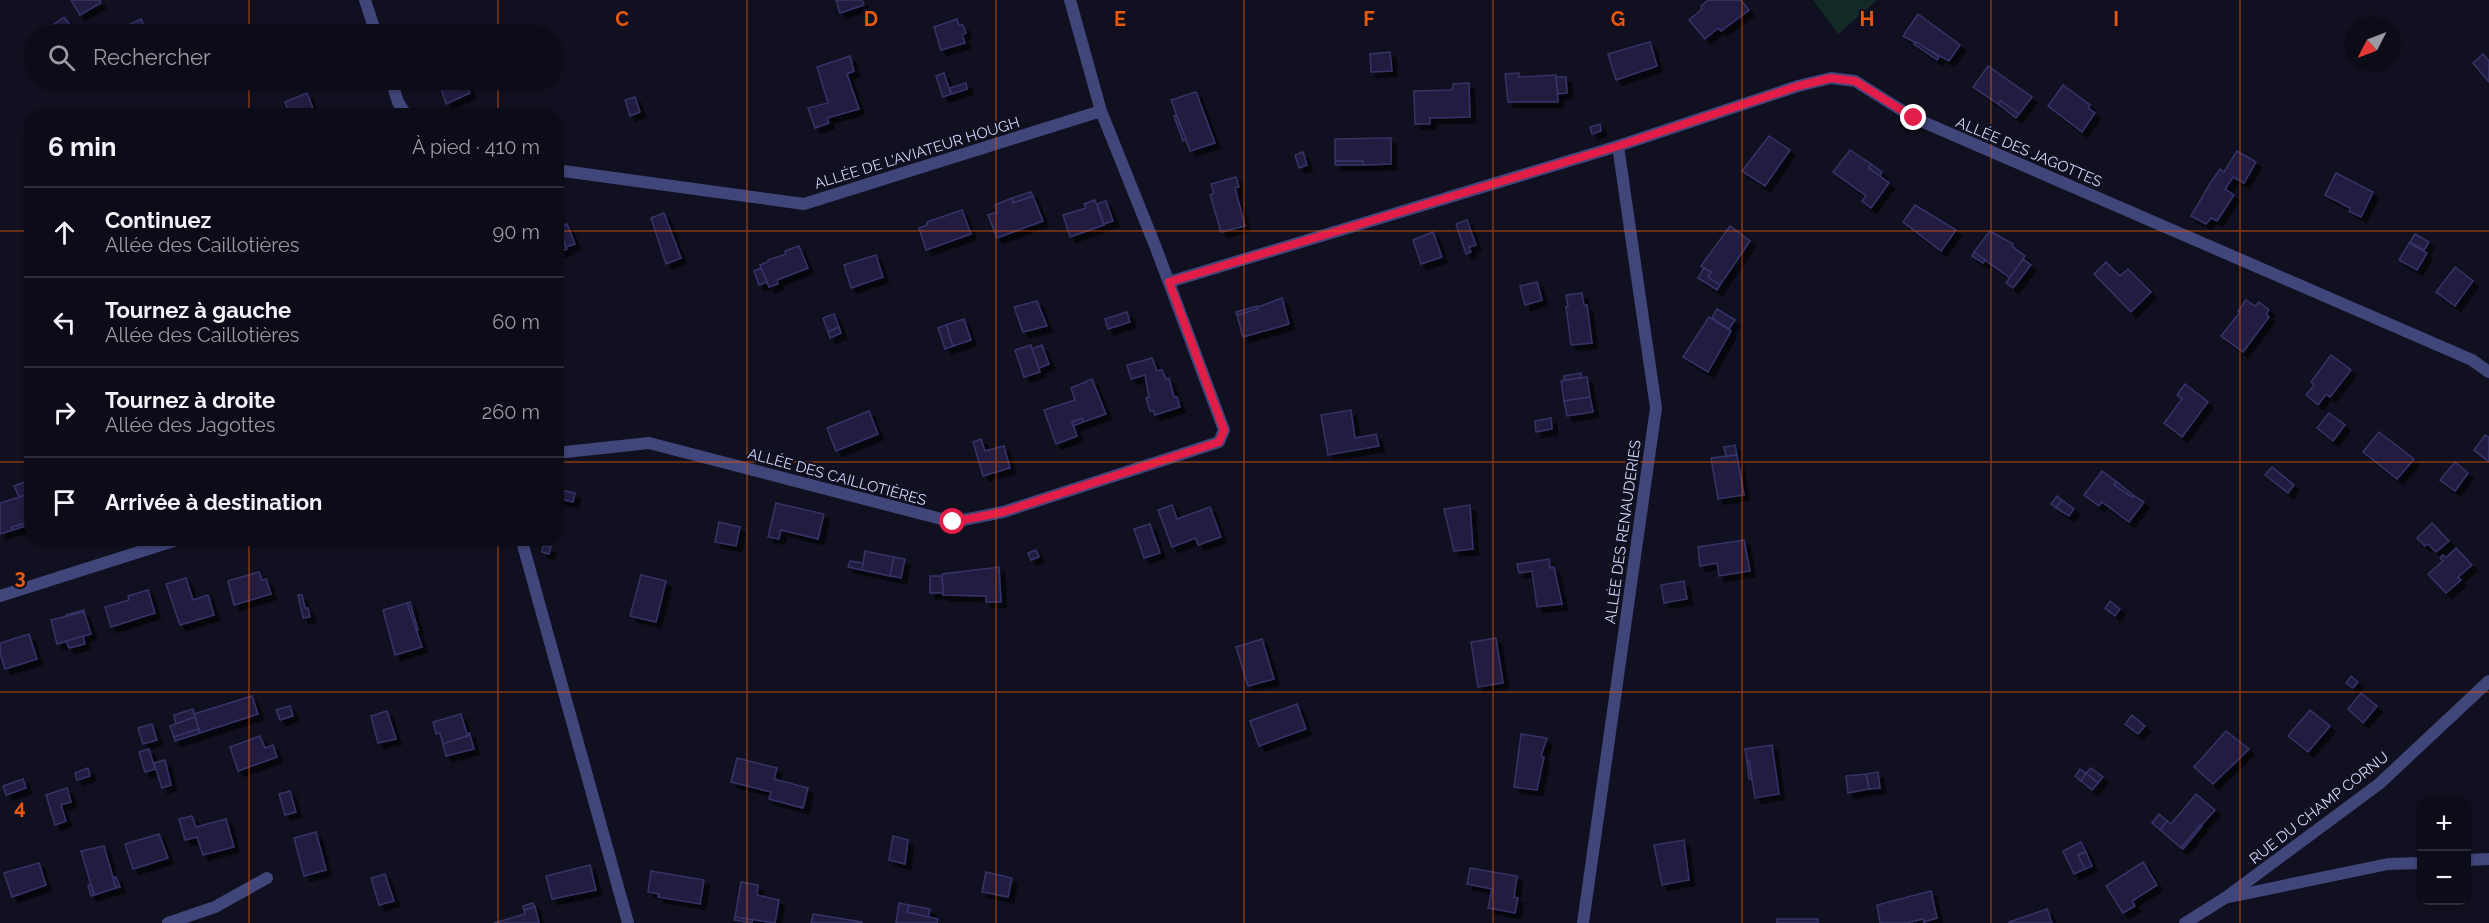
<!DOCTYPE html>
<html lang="fr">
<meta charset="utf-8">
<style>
:root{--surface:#0c0c18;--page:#151521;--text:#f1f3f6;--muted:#9a9ba2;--line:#2c2c37}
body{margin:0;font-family:Raleway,sans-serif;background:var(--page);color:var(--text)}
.controls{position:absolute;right:18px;bottom:18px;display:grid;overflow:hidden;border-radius:12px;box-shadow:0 2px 4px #0004}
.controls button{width:54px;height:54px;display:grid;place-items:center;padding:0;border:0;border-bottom:2px solid var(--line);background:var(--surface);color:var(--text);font:30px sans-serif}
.compass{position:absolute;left:2345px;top:18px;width:54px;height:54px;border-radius:50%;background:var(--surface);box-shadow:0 2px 4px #0004;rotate:228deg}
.stop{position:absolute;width:18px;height:18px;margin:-14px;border:4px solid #e11d48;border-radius:50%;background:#fff}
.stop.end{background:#e11d48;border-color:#fff;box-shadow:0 2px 6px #0008}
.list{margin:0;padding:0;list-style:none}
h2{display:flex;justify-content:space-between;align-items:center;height:78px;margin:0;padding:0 24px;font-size:26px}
h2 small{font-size:20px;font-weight:400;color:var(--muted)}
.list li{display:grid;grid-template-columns:39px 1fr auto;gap:18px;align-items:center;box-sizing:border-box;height:90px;padding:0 24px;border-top:2px solid var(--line)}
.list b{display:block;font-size:22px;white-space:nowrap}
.list p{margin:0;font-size:20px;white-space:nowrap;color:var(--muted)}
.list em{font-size:20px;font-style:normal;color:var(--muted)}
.icon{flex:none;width:33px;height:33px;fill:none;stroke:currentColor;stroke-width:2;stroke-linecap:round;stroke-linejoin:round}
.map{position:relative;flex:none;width:2489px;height:923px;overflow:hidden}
.search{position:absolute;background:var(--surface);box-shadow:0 2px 4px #0004;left:24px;top:24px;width:540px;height:66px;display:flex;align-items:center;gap:15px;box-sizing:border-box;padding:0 21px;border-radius:33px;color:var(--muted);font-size:22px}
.panel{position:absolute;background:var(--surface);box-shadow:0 2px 4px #0004;left:24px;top:108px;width:540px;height:438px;border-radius:24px}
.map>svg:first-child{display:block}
</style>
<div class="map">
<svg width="2489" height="923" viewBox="0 0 2489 923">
<defs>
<filter id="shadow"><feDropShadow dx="5.5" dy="5.5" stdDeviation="0" flood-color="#0009"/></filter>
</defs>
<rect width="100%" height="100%" fill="#101020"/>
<path fill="#132925" d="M1813,0H1877L1838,34Z"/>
<g fill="#201e3f" stroke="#363368" stroke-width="1.5" filter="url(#shadow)">
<path d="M71,0H100L101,3L80,15Z"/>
<path d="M836,0H862L864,5L840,13Z"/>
<path d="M1708,0H1741L1749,10L1721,31L1718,28L1705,39L1689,20L1702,9L1701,6Z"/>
<path d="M1918,14L1960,45L1949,61L1903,36Z"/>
<path d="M64,17L71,26L60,34H40Z"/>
<path d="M141,19L148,34H127L124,27Z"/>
<path d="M957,19L959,25H963L966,33L962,35L965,43L941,50L934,27Z"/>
<path d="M1650,42L1657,66L1616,80L1608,54Z"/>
<path d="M1917,42L1939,57L1937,60L1914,44Z"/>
<path d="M1390,52L1392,71L1371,72L1370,54Z"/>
<path d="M2483,54L2489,61V82L2473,63Z"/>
<path d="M850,56L854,71L847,74L859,109L827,118L829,123L815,128L808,108L828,103L817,67Z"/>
<path d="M1988,66L2032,97L2019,114L2001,101L1998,104L1973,87Z"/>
<path d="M944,73L951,94L943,97L936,76Z"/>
<path d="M1519,73V77L1556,75L1558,102H1508L1505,74Z"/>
<path d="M1556,77H1566L1567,93L1558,94Z"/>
<path d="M436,80H465L470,93L446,104L439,82L437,83Z"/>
<path d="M966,83L967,89L952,94L950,88Z"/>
<path d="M1469,83L1470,117L1430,118V124H1415L1414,91L1452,90L1453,84Z"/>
<path d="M2063,85L2090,105L2088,108L2095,113L2082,132L2048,106Z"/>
<path d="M1196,92L1215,143L1190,151L1171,100Z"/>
<path d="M307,93L316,116H290L285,102Z"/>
<path d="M635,97L640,112L630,116L625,100Z"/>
<path d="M2001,101L2019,114L2016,118L1998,104Z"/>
<path d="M1176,115L1186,139L1183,141L1174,116Z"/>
<path d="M1600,124L1601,131L1592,134L1590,127Z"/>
<path d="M1769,136L1790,150L1765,186L1742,171Z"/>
<path d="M1391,138V164L1363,165V161H1335V139Z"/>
<path d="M1850,150L1871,164L1869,168L1889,183L1871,208L1862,201L1866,196L1833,172Z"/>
<path d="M2237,151L2256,162L2244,183L2233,177L2225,189L2234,195L2217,221L2211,218L2206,224L2191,216L2211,182L2220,169L2224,172Z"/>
<path d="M1303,152L1307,165L1299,168L1295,155Z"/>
<rect x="1335" y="161" width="28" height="4"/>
<path d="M1871,164L1882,172L1880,176L1869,168Z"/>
<path d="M2336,173L2373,192L2361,217L2349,211L2350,208L2325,195Z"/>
<path d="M1236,177L1239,187L1235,188L1245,226L1221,232L1210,195L1214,193L1211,184Z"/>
<path d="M1031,192L1033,196L1013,203L1012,198Z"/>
<path d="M1033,196L1043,221L997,238L988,215L997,212L995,205L1012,198L1013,203Z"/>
<path d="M1095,200L1104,225L1070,237L1063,215L1086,208L1084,204Z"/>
<path d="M1106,201L1113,221L1104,224L1097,204Z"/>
<path d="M1915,205L1956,230L1941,251L1903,222Z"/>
<path d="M962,210L971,234L926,250L919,228L927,225V222Z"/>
<path d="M664,213L681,258L666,264L651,218Z"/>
<path d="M1467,220L1476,245L1469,247L1471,252L1466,254L1456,224Z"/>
<path d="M567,224L575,244L566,247L559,227Z"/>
<path d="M556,225L567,249L556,253Z"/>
<path d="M1730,226L1750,241L1720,285L1708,277L1711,272L1701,266Z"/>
<path d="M1990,231L2013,244L2012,246L2025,256L2010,278L1974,252Z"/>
<path d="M1433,232L1442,257L1421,264L1413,240Z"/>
<path d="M2415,234L2429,242L2424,250L2410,242Z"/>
<path d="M2409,243L2427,253L2417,270L2399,260Z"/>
<path d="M799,246L808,268L777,280L778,284L769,287L760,265L768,262V260L786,254L785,251Z"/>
<path d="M1974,252L1985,260L1983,263L1972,256Z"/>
<path d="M876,255L883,277L851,288L844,265Z"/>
<path d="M2023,259L2031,265L2013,288L2006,283Z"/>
<path d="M2106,262L2120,276L2128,269L2151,292L2131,312L2094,274Z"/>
<path d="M2455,267L2473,281L2455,306L2436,292Z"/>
<path d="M761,268L767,282L759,285L754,271Z"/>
<path d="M1704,268L1711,272L1708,277L1720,285L1717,290L1698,278Z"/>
<path d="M1537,282L1542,300L1525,305L1520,286Z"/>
<path d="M1582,293L1584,305H1587L1592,343L1571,345L1566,307L1568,306L1566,295Z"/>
<path d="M1282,298L1289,324L1243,337L1237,315Z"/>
<path d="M2246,300L2255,306L2259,302L2269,310L2266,314L2269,317L2243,352L2221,336L2240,312L2238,311Z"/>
<path d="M1037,301L1047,326L1023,332L1014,307Z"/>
<path d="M1257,306L1258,309L1237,315L1236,312Z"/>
<path d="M1717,309L1735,320L1729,329L1712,318Z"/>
<path d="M1127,312L1130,322L1108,329L1105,319Z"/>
<path d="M834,314L839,327L828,332L823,318Z"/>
<path d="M1709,317L1731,331L1708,372L1683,357Z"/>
<path d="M964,319L971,340L953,346L946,325Z"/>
<path d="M946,325L953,346L945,349L938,328Z"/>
<path d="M839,327L841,333L830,338L828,332Z"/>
<path d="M1031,345L1040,372L1024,377L1015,350Z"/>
<path d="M1042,345L1049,364L1039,368L1032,349Z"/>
<path d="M2331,355L2351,370L2330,397L2326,394L2318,405L2306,395L2314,385L2311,382Z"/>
<path d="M1152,358L1157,371L1162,370L1166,379L1169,378L1174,397H1177L1180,407L1155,415L1153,410L1150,411L1146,398L1149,397L1145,375L1131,379L1127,365Z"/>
<path d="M1581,373L1582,378L1564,380V376Z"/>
<path d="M1587,377L1590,397L1564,401L1561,381Z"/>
<path d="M1092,379L1106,414L1083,422L1082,418L1072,422L1077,436L1056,444L1044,410L1075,400L1071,388Z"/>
<path d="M2185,384L2208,402L2182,437L2164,423L2182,399L2177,395Z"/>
<path d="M1590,397L1593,412L1567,416L1564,401Z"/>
<path d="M1351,410L1355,438L1376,434L1379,446L1328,455L1321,415Z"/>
<path d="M869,411L878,434L836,451L827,428Z"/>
<path d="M2329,413L2345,425L2333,441L2317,428Z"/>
<path d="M1082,418L1083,422L1073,426L1072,422Z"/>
<path d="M1551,418L1552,429L1536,432L1535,421Z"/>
<path d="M2379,432L2414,459L2397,479L2363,452Z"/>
<path d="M2485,435L2489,437V462L2474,450Z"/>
<path d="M981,439L985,451L1004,446L1010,468L983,476L973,442Z"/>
<path d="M1735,445L1737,455L1726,456L1724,447Z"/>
<path d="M1737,455L1744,495L1718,499L1711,458Z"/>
<path d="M2455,462L2468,473L2455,491L2440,480Z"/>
<path d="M2272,467L2294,485L2288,493L2265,475Z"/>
<path d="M2102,471L2117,482L2114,485L2132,497L2133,495L2144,502L2129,522L2102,502L2099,506L2084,495Z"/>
<path d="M27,481L32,493L19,497L14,486Z"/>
<path d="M2117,482L2133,495L2132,497L2114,485Z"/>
<path d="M556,489L575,493L573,502L556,498Z"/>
<path d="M32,493V521L12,527L13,530L0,534V503Z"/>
<path d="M2057,496L2062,500L2056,508L2051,504Z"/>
<path d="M2062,500L2074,509L2069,516L2056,508Z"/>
<path d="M776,503L824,514L818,539L781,530L779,539L768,537Z"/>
<path d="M1172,505L1177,519L1210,507L1221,537L1198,545L1196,538L1172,547L1158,510Z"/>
<path d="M1470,505L1473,549L1454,551L1444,509Z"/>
<path d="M32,521V524L13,530L12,527Z"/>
<path d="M719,522L740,527L736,546L715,542Z"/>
<path d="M2432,523L2449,541L2436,552L2428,544L2425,546L2417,538Z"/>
<path d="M1150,524L1160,553L1144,558L1134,529Z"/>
<path d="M1744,540L1750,571L1719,576L1717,563L1700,566L1698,547Z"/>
<path d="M543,546L551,547L549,554L542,552Z"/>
<path d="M2456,548L2472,565L2458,577L2461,580L2446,593L2428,574L2443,561L2440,558L2443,555L2446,558Z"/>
<path d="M1036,550L1039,557L1031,560L1028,553Z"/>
<path d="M865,551L894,557L890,576L862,570Z"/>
<path d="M894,557L905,559L901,578L890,576Z"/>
<path d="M1549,559L1550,568L1554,567L1562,604L1537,607L1532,571L1519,573L1517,564Z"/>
<path d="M850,561L863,563L862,570L848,567Z"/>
<path d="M999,567L1001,602H986V596L943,595L942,574Z"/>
<path d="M259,572L262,580L266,579L271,594L234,605L228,581Z"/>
<path d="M641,575L666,581L656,622L630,616Z"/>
<path d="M930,576H942L943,593H930Z"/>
<path d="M186,578L193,600L208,595L214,615L180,625L166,584Z"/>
<path d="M1684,581L1687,599L1664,603L1661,585Z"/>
<path d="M148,590L155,613L111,627L105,607L129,600L128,596Z"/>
<path d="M298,595H302L305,608H308L310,617L303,618Z"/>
<path d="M2110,601L2120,609L2115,616L2105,608Z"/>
<path d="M410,602L418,630L415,631L407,603Z"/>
<path d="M407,603L422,647L395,655L383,610Z"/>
<path d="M84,610V612L67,617L66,615Z"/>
<path d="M84,612L91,634L57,644L51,620Z"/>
<path d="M29,634L37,659L5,669L0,653V643Z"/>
<path d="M83,636L85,644L69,648L66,641Z"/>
<path d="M1496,638L1503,683L1478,687L1471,642Z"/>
<path d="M1262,639L1274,679L1248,686L1236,647Z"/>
<path d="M2351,676L2358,682L2353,688L2346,683Z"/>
<path d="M2361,693L2377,706L2363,723L2348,709Z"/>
<path d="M252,696L258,714L200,733L194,714Z"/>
<path d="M1297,704L1306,729L1259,746L1250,721Z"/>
<path d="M290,706L293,716L280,720L276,710Z"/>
<path d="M193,709L195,717L176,724L174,715Z"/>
<path d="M2310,710L2330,726L2308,752L2288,736Z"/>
<path d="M387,711L396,739L378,743L371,716Z"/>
<path d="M461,714L467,734L470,733V735L443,744L440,733L436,734L433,722Z"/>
<path d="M2132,715L2145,726L2138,734L2125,724Z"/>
<path d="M195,717L199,729L174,737L170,726Z"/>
<path d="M152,724L157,740L143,744L138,728Z"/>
<path d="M199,729L200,733L175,741L174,737Z"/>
<path d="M2226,731L2249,749L2213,784L2194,767Z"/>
<path d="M1521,734L1547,738L1541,756L1544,757L1537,790L1514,787Z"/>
<path d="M470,735L474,749L446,756L443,744Z"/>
<path d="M260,736L265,748L273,745L277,757L238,771L230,747Z"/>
<path d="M1772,745L1779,794L1755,798L1749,761H1747L1745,749Z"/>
<path d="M149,749L155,769L145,772L139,752Z"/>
<path d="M737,758L777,768L774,779L808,788L803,808L769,799L771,792L731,782Z"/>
<path d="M165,760L171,785L162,788L154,763Z"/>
<path d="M1747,761H1749L1752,779H1749Z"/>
<path d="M88,768L90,776L77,780L75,773Z"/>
<path d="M2091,768L2103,777L2098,783L2086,773Z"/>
<path d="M2080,769L2086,773L2081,781L2075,776Z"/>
<path d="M1878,772L1880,788L1869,789L1866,774Z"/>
<path d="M2086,773L2098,783L2092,790L2081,781Z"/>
<path d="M1866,774L1869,789L1848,793L1846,776Z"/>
<path d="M23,779L26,788L6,795L3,786Z"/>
<path d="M67,788L71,802L61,805L66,821L55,825L46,795Z"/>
<path d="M290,791L296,812L285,815L279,794Z"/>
<path d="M2196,794L2215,810L2181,848L2160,830L2167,821L2171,824Z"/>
<path d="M2159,814L2167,821L2160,830L2152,823Z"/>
<path d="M192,816L196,827L226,819L234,847L203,855L197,837L185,840L179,819Z"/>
<path d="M2200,825L2202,826L2183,849L2181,848Z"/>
<path d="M316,832L326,870L304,876L294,838Z"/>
<path d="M159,834L168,858L133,869L125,844Z"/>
<path d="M893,836L908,840L905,864L889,860Z"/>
<path d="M1684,840L1689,880L1662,885L1654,845Z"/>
<path d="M2081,842L2086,852L2078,855L2085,869L2074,874L2063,851Z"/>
<path d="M104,846L116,888L94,895L81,851Z"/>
<path d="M2086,852L2092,866L2085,869L2078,855Z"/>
<path d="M2143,862L2157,885L2132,901L2135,906L2123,913L2106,886Z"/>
<path d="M39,863L46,885L12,897L4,873Z"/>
<path d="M590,865L596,890L552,899L546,876Z"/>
<path d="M1470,868L1517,876L1514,897L1518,898L1515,913L1488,908L1492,889L1467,884Z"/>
<path d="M651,871L704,880L700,904L658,897L659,894L648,892Z"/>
<path d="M986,872L1012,878L1008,897L982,892Z"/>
<path d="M385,874L394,901L379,905L371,878Z"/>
<path d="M116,877L120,887L116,888L113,878Z"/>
<path d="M741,882L758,885L757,895L779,900L775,923L735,917Z"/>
<path d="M91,884L94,895L91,896L88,885Z"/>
<path d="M1931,891L1937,918L1924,922L1923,919L1906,923H1880L1877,905Z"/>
<path d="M533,903L535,907L524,910L523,906Z"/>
<path d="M899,903L909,905L907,912L938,919L937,923H896Z"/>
<path d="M909,905L930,909L928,917L907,912Z"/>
<path d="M535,907L539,923H494L525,914L524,910Z"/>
<path d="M2047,909L2052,923H2009V922Z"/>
<path d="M813,914L862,922V923H811Z"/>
<path d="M735,917L753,920L752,923L734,920Z"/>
<rect x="1777" y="919" width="41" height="4"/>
</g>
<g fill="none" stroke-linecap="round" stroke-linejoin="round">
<g stroke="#40467a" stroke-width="12">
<path d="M365,0L376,34"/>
<path d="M1070,0L1101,111"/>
<path d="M391,80L398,102L407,116"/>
<path d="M556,170L804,204L1101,111L1156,248L1224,430L1219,442L1003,512L953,522L649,443L556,453"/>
<path d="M1169,282L1618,146L1798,86L1831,78L1855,81L1914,118L2472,360L2489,372"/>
<path d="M521,538L628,923"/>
<path d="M0,596L183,538"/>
<path d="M2466,860L2489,859"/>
<path d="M2229,897L2388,864L2422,863"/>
<path d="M168,923L215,907L267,878"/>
<path d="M1583,923L1656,408L1618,146"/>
<path d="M2185,923L2225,898L2379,784L2489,681"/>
</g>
</g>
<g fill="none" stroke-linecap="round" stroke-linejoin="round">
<path stroke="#e11d48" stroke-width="8" d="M953,522L1003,512L1219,442L1224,430L1169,282L1618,146L1798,86L1831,78L1855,81L1914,118"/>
</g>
<path fill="none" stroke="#e8590c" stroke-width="1.5" stroke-opacity="0.55" d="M249,0V34M498,0V34M747,0V923M996,0V923M1244,0V923M1493,0V923M1742,0V923M1991,0V923M2240,0V923M249,80V116M498,80V116M0,231H32M556,231H2489M0,462H32M556,462H2489M249,538V923M498,538V923M0,692H2489"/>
<g text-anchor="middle" stroke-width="4.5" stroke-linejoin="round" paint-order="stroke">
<g font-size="15" fill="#d4d5fa" stroke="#101020">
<text transform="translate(2029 152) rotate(23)" y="5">ALLÉE DES JAGOTTES</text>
<text transform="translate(917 153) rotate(-17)" y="5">ALLÉE DE L'AVIATEUR HOUGH</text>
<text transform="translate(837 477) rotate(15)" y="5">ALLÉE DES CAILLOTIÈRES</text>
<text transform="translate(1623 532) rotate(-82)" y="5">ALLÉE DES RENAUDERIES</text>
<text transform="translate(2319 808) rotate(-38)" y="5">RUE DU CHAMP CORNU</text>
</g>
</g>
<g font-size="20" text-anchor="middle" font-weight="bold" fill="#e8590c" stroke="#101020" stroke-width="4.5" stroke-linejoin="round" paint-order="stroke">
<text x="622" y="26">C</text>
<text x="871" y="26">D</text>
<text x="1120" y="26">E</text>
<text x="1369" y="26">F</text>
<text x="1618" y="26">G</text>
<text x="1867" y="26">H</text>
<text x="2116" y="26">I</text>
<text x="20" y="584">3</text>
<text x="20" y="814">4</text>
</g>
</svg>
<div class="controls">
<button>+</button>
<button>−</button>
</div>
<svg class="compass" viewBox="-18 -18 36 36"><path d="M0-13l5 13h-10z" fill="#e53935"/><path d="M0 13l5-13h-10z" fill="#9a9ba2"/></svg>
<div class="stop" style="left:953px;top:522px"></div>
<div class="stop end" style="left:1914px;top:118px"></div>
<div class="search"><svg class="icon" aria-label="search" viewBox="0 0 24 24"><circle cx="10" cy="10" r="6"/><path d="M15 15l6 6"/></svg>Rechercher</div>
<section class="panel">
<h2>6 min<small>À pied · 410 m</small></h2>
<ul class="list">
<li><svg class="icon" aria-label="ahead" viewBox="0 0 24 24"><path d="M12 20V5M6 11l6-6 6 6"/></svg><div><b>Continuez</b><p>Allée des Caillotières</p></div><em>90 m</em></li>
<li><svg class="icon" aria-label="left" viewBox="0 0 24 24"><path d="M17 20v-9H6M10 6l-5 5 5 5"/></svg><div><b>Tournez à gauche</b><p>Allée des Caillotières</p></div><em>60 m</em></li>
<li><svg class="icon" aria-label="right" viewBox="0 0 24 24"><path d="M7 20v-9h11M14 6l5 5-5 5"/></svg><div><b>Tournez à droite</b><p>Allée des Jagottes</p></div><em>260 m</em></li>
<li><svg class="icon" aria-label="arrive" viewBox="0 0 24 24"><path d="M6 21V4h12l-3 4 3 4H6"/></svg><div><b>Arrivée à destination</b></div></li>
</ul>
</section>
</div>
